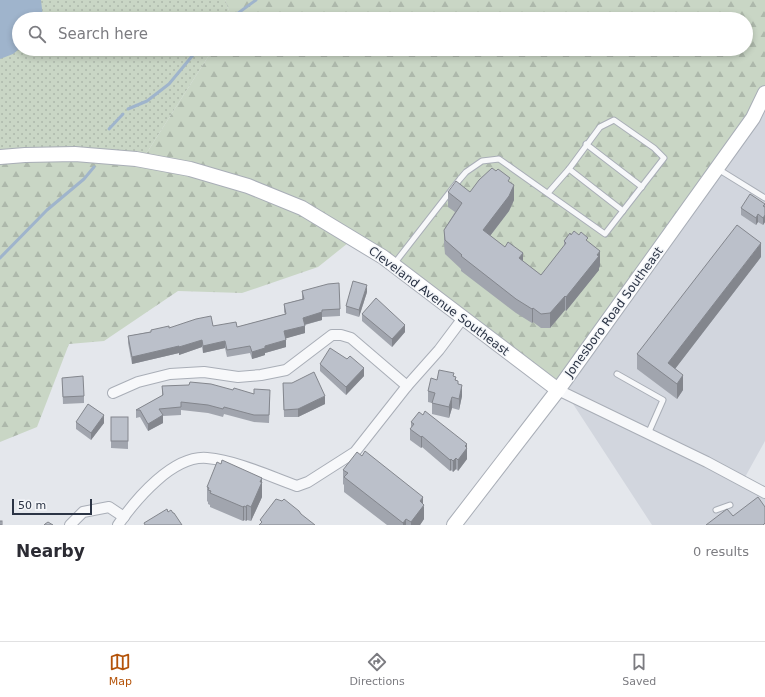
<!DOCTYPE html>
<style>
:root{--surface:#fff;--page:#f7f7f7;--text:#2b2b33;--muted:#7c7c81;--line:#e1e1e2;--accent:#b45309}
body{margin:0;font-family:"DejaVu Sans",sans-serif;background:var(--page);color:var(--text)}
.scale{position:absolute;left:12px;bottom:10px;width:80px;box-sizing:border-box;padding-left:4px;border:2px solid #2b3445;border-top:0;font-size:11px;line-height:14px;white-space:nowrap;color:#2b3445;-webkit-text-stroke:3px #f4f6f9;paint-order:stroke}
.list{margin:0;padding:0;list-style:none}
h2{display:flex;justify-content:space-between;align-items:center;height:52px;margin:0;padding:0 16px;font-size:17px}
h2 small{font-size:13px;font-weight:400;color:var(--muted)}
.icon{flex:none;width:22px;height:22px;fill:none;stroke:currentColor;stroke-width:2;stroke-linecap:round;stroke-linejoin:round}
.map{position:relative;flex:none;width:765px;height:525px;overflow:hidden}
.search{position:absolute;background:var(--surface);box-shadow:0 2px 6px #0003;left:12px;right:12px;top:12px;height:44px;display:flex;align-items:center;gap:10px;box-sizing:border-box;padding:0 14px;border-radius:22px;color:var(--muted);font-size:15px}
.sheet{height:116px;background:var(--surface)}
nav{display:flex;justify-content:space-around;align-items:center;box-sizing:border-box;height:56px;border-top:1px solid var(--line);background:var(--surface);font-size:11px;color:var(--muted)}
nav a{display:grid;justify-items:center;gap:2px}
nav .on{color:var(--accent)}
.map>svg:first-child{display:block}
</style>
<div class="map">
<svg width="765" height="525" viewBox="0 0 765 525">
<defs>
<pattern id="grass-dots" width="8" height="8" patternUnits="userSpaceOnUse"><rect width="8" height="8" fill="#c9d6c5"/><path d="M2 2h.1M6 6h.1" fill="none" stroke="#adb8ab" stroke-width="1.8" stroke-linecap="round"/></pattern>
<pattern id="forest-firs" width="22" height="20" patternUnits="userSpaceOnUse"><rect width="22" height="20" fill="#c9d6c5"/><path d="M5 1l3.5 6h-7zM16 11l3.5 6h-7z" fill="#adb8ab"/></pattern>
</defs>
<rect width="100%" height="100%" fill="#e4e7ec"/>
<path fill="#d2d6de" d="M765,111V441L744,479L765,491V525H652L562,387L673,229Z"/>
<path fill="url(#grass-dots)" d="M0,0H225L232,19H19V49H213L139,165L0,161Z"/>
<path fill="url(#forest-firs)" d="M225,0H765V111L673,229L562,387L390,260L348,243L318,267L242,293L178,291L104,341L69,344L37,427L0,442V161L55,154L139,165L213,49H746V19H232Z"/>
<path fill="#9fb4cc" d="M0,0H41L43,18L19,19V49L13,54L0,59Z"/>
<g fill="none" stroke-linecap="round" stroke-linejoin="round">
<g stroke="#9fb4cc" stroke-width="3">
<path d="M230,19L256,0"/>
<path d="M128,109L147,101L169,84L198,49"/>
<path d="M109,129L123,114"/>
<path d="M0,258L47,210L84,179L94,167"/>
</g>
<defs>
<g id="service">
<path d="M586,144L642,187"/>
<path d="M569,169L623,211"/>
<path d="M718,169L765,198"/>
<path d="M394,264L460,179L466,172L482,161L499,159L605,234L664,158L654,148L614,120L600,127L569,169L548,193"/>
<path d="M617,374L663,400L648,434"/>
<path d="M716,510L730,505"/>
</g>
<g id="minor">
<path d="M558,390L707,462L765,493"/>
<path d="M113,393L138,382L170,374L204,372L238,377L261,375L286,370L332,335H341L351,338L407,386"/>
<path d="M70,525L83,512L109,507L124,517"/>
<path d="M118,525C136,499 173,455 207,458C238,461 269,476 297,486L308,482L355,452L407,386L439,350L463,318"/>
</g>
<g id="secondary">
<path d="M0,157L25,155L75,154L136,159L190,169L248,186L302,208L383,257L558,390"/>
<path d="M454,525L558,390L753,118L765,93"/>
</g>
</defs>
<use href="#service" stroke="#a9aeb7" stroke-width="7"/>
<use href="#minor" stroke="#a9aeb7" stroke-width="12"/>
<use href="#secondary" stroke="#a9aeb7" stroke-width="16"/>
<use href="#service" stroke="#f7f8fa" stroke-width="5"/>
<use href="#minor" stroke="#f7f8fa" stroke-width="10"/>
<use href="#secondary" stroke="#fff" stroke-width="14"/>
</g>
<g fill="#a1a5ae">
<path d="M510,182L514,200L509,211L490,236L541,275L564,246V241L571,235L588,242L600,266L599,268V270L566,311L565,310L550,328H541L533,322L532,323L516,313L461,271V269L445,254L444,244V230L455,212L448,207V192H470Z"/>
<path d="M765,204V222L763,225L758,222L756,225L741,215V208Z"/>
<path d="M761,257L675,369L683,390L677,399L637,369V354Z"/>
<path d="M302,291L340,309V316L322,317V320L305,325V333L286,338V347L265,353V355L252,359L250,353L227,357L225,348L203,353L202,347L179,355V353L132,364L128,343V336L169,328L213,326L237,327L285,314L284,312V304L302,299Z"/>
<path d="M367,292L359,317L346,313V306Z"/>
<path d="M362,314L405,332L392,347L362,321Z"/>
<path d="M320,364L364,376L346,395L320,371Z"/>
<path d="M454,376L458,384L462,396L459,410L452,408L449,418L432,414V403L428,402V391L437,380Z"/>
<path d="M62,378L84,396V403L63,404Z"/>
<path d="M283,383H292L325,404L298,417H284Z"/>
<path d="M162,386L233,390L270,397L269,423L254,422L224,414L223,417L208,413L181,410V415L163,416V423L148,431L140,417L136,418V410L162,396Z"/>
<path d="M423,415L467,444V459L458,471L456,469L453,472L451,470L450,471L422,447L421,448L410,440V429L411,428V422Z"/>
<path d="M128,417V449L111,448V441Z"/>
<path d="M76,422L104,423L91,440L76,429Z"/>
<path d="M221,464L262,478V497L251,521L247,520L246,521L244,520L243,521L210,507V505L208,504V502L207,501V487Z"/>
<path d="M343,470L423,503L424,519L420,525H387L344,492V485L343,484Z"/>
</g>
<g fill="#83868d">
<path d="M514,185V200L509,211L483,245V230Z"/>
<path d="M758,214V222L756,225V218Z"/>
<path d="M765,215V222L763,225V218Z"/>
<path d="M761,243V257L668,378V363Z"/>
<path d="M600,251V266L599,268V270L566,311V297Z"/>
<path d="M523,253V268L519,258Z"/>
<path d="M367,285V292L359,317V310Z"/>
<path d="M565,296V310L550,328V313Z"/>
<path d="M533,308V322L532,323V309Z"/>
<path d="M322,312V320L303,325V318Z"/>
<path d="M405,325V332L392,347V339Z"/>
<path d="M305,326V333L284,339V331Z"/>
<path d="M202,340V347L179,355V347Z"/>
<path d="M286,340V347L265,353V355L252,359V352L265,346Z"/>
<path d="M225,341V348L203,353V346Z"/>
<path d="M179,346V353L132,364V357Z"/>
<path d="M364,368V376L346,395V387Z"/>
<path d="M683,375V390L677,399V384Z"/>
<path d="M462,385V396L459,410V399Z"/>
<path d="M325,396V404L298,417V409Z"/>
<path d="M452,397V408L449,418V407Z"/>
<path d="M104,415V423L91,440V433Z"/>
<path d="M163,415V423L148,431V424Z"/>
<path d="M422,436V447L421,448V437Z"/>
<path d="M467,444V459L458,471V460Z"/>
<path d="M456,458V469L453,472V461Z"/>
<path d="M451,459V470L450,471V460Z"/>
<path d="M262,478V497L251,521V507Z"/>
<path d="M423,497V507L424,505V519L420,525H411V522L420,501Z"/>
<path d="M247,505V520L246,521V507Z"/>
<path d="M244,506V520L243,521V507Z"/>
<path d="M406,519V525H403V523Z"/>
</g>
<g fill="#bbc0ca" stroke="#83868d">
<path d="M492,168L496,171L498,169L510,178L508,181L514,185L509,196L483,230L505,247L508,242L523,253L519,258L541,275L566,243L564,241L570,233L571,235L574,231L579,235L581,232L588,238L586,240L600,251L597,255L599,256L566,297L565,296L550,313L541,314L533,308L532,309L516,299L461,256L462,255L445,240L444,230L462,203L448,192L456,181L470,192L479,180Z"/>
<path d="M750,194L765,204L763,206L765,207V215L763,218L758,214L756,218L741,208Z"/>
<path d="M737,225L761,243L668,363L683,375L677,384L637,354Z"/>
<path d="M353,281L367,285L359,310L346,306Z"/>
<path d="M339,283L340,309L322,310V312L303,318L305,326L284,331L286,340L265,346V348L252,352L250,346L227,350L225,341L203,346L202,340L179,347V346L132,357L128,336L151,332V330L169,326V328L196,319L211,316L213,326L236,322L237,327L286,314L284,304L304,299L302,291L328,284Z"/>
<path d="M376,298L405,325L392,339L362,314Z"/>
<path d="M330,348L347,359L350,356L364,368L346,387L320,364Z"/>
<path d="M439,370L454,373L453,376L456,377L455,380L458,381V384L462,385L459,399L452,397L449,407L432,403L435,393L428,391L431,378L437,380Z"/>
<path d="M314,372L325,396L298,409L284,410L283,383H292Z"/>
<path d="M83,376L84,396L63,397L62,378Z"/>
<path d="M190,382L211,384L233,390L234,388L254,394V389L270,390L269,415H254L224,407L223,409L208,405L181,402V407L159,409L163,415L148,424L140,410H136L163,395L162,386L189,385Z"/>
<path d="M88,404L104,415L91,433L76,422Z"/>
<path d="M425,411L467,444L465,446L467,448L458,460L456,458L453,461L451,459L450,460L422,436L421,437L410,429L414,424L411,422L419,412L423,415Z"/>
<rect x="111" y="417" width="17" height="24"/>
<path d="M365,451L423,497L420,501L424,505L411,522L406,519L403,523L344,477L348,473L343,470L357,452L362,456Z"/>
<path d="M222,460L262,478L260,482H262L251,507L247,505L246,507L244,506L243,507L210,493L211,491L208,490L209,488L207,487L217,462L221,464Z"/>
<path d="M758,497L765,507V523L763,525H706L727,509L733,516Z"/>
<path d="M276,499L282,501L284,499L299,511L301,514L315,525H259L262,522L260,520Z"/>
<path d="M167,509L168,512L171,510L173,513H174L182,525H145L144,523Z"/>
<rect x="0" y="521" width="2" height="4"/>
<path d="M48,522L53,525H44L45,524Z"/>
</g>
<g text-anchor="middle" stroke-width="3" stroke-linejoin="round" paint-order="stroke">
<g font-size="12" fill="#2b3445" stroke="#f4f6f9">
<text transform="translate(439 301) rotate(37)" y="4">Cleveland Avenue Southeast</text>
<text transform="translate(614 312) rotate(-54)" y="4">Jonesboro Road Southeast</text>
</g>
</g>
</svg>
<div class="scale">50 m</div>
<div class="search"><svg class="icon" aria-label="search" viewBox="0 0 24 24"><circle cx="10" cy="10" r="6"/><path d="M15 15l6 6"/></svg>Search here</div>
</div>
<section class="sheet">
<h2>Nearby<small>0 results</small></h2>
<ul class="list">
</ul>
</section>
<nav>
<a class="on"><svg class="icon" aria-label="map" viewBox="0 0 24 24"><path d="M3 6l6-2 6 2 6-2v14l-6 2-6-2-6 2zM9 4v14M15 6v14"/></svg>Map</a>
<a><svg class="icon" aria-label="directions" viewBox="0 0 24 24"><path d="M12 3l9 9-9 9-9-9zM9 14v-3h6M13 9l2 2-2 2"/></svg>Directions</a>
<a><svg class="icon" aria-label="saved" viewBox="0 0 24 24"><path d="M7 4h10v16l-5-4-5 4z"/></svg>Saved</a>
</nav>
